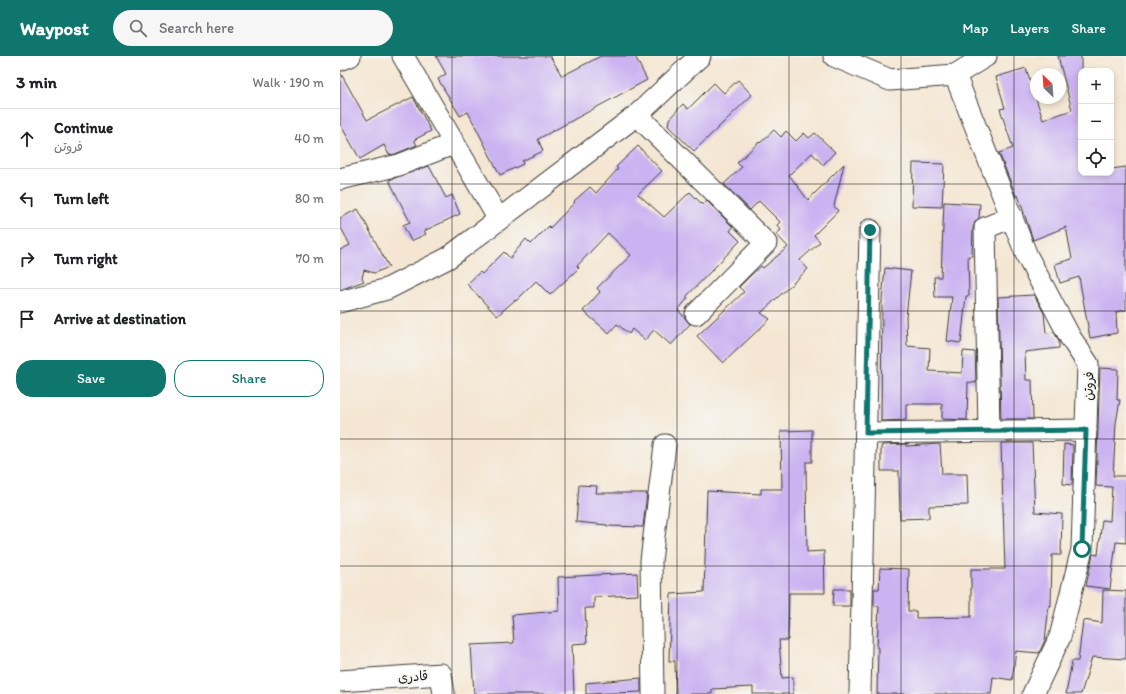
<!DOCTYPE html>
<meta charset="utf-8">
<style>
:root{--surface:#fff;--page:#f6f6f6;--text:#202124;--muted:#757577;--line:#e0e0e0;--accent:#0f766e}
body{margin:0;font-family:Itim,"Playpen Sans Arabic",sans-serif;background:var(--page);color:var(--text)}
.controls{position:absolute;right:12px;top:12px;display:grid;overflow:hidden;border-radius:8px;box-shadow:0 2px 6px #0003}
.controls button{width:36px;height:36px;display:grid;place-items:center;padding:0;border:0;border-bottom:1px solid var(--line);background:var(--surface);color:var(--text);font:20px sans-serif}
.compass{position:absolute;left:690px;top:12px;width:36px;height:36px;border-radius:50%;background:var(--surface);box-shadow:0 2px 6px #0003;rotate:335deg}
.stop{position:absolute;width:12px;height:12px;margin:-9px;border:3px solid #0f766e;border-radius:50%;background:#fff}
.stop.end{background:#0f766e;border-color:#fff;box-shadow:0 1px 4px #0008}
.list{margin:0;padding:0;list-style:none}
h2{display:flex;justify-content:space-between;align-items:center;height:52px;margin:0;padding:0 16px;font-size:17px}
h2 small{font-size:13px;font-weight:400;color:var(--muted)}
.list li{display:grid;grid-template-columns:26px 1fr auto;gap:12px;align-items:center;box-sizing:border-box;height:60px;padding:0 16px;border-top:1px solid var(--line)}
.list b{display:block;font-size:15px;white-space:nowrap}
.list p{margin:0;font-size:13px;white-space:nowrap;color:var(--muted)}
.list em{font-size:13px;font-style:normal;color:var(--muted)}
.actions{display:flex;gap:8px;padding:12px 16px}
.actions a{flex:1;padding:9px 0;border:1px solid var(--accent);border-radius:16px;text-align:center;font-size:14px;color:var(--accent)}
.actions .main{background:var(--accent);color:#fff}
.icon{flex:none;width:22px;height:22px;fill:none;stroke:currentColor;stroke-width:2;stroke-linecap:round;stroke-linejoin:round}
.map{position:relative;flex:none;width:786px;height:638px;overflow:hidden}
header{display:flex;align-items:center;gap:24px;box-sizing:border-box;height:56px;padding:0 20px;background:var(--accent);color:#fff}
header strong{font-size:19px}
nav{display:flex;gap:22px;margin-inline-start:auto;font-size:14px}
.search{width:280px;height:36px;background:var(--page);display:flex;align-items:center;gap:10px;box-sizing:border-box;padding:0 14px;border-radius:22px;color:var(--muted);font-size:15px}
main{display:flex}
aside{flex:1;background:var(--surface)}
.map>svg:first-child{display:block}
</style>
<header>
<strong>Waypost</strong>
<div class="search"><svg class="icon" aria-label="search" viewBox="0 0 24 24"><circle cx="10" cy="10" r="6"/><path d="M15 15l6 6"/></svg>Search here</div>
<nav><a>Map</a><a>Layers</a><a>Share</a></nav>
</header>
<main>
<aside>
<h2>3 min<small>Walk · 190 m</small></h2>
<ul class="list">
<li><svg class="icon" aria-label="ahead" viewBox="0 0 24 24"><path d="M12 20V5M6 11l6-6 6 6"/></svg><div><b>Continue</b><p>فروتن</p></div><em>40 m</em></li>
<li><svg class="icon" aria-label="left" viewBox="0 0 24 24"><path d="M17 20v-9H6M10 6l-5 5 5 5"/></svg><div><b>Turn left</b></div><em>80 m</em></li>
<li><svg class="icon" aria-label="right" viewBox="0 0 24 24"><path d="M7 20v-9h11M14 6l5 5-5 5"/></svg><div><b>Turn right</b></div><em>70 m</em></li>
<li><svg class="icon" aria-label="arrive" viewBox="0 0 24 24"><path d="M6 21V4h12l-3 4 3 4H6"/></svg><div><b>Arrive at destination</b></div></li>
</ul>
<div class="actions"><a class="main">Save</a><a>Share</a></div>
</aside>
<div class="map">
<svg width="786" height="638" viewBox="0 0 786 638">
<rect width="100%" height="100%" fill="#f6f6f2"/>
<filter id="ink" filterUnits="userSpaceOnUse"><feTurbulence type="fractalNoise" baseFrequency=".025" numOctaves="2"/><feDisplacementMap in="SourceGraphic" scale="8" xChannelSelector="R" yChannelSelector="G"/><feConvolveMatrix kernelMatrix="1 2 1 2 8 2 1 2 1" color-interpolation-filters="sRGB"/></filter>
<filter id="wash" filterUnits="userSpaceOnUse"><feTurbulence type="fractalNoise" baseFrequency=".012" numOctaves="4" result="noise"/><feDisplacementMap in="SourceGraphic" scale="16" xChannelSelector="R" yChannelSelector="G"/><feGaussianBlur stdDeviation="0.9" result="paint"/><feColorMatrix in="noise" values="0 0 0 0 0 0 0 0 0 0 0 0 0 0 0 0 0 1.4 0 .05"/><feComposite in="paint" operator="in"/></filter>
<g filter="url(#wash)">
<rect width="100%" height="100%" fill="#f4e6d2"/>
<g id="blocks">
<g fill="#cab3f1">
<path d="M96,0H210L222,20L261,0H295L307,24L198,83L203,95L182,105L183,108L160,119L128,56L120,60L98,23L106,18Z"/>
<path d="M718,0H741V117H771V113L786,111V254L776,256L777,277L750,282L739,221L720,227L715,208L732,203L726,171L693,184L678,139L676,140L659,97L673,92L660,53L665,52L656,21L686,12L703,64L732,54Z"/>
<path d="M0,16L27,64L73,41L91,75L74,84L77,89L55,98L49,99L44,89L20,103L0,68Z"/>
<path d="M398,24L412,39L354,95L328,70L329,63L343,48L348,53L374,27L384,37Z"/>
<path d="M434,74L441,81L446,75L456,85L464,77L469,82L475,77L495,96L483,109L472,97L449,119L468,144L504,108L494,150L498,155L474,179L480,186L460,204L468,213L421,257L430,263L383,307L357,280L404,236L399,231L411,219L421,210L423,212L448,191L436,178L441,174L437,169L440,166L419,145L410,154L384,128L402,111L397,107L419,86L420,87Z"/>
<path d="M298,90L322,115L298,138L324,161L350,136L363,149L367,145L393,171L390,175L400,185L346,241L348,242L338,254L350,268L331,289L314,274L305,284L292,273L289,278L277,268L269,277L243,255L260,236L257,232L291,199L268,177L237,210L239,212L210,239L196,225L176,245L175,244L157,260L127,228L140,216L142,218L164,196L170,202L186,183L191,188L209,170L210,172L235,146L234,145L250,131L256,137L278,113L276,111Z"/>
<path d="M573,107L604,108L602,151L572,150Z"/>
<path d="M89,110L106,142L112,139L120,158L84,175L86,178L71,185L63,169L70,166L49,124Z"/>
<path d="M604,146L640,148L639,162L635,166L633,172L632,200H628L629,240H626L621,287L607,285L612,241H595L594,221H601Z"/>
<path d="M18,153L49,211L34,217L24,214L22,222L24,225L0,234V194L10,189L0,170V162Z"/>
<path d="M545,212L571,215L566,261L567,290L590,292L589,315L622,317L623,295L635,296L636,327L628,326L627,364L602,363V348H566V364L541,365L542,243Z"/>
<path d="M694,239L704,257L706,277L714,276L719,285V292L685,296L686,324H692L693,363H661L658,241Z"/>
<path d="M760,312L778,313L777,344H780L776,367L773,420H786V487L776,486L770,533L746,530L753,498L758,499L762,464L770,465L772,431L756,430Z"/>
<path d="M472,374V406H466L467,496L484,495L485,537H449L448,584H439L442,622L453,621V638H413V631L372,633V638H336L335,605H329L331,538L364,536L367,435L421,438V433H442L441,375Z"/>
<path d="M661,387H692L695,456L722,458L721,499H712L711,550H709L705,584L699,597L676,595L672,624L653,621L651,638H537L538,592H537L539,550H534V533H539L540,512L569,513L568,555H576V562L631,561V513H665Z"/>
<path d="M566,388V390L600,388L602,418H627L628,449L589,450V462L560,463L559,415H541V392L542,389Z"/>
<path d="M724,388L733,389L732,429L723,428Z"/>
<path d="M239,429L257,430L256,437H307L303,471L267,470V469L236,466Z"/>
<path d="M297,517L298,539L254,541V552H245L247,587L232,588L234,638H134L131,589L174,587L172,559L219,555L218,521Z"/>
<path d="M494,533H510V550H493Z"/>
<path d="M763,534L786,535V603L752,601L741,638H726L732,605H738L743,564L762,567Z"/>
<path d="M301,622V636L246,638V627Z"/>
</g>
</g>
</g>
<g filter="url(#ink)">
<use href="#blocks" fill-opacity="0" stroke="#3c3a37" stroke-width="1"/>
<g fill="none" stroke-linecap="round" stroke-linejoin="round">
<defs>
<g id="street">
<path d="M63,0L158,162"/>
<path d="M494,0L550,24L615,19L646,0"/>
<path d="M0,4L10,0"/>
<path d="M615,19L687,200L730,281L748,308L742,493L720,581L693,638"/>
<path d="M297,59L426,187L356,258"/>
<path d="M0,123L59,109L113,88"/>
<path d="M0,246L47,233L108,202L297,59L360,0"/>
<path d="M649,374L645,172L672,161"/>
<path d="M526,377L746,374"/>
<path d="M0,625L101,618L104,638"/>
<path d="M313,638L311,505L325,389"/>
<path d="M520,638L530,174"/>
</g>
</defs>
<use href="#street" stroke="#3c3a37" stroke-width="23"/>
<use href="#street" stroke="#fff" stroke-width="21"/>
</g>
</g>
<g fill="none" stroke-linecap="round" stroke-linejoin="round" filter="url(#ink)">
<path stroke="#0f766e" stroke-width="5" d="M530,174L526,377L746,374L742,493"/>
</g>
<path fill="none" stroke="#1c1c1c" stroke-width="1" stroke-opacity="0.55" d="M112,0V638M225,0V638M337,0V638M449,0V638M561,0V638M674,0V638M0,128H786M0,255H786M0,383H786M0,510H786"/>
<g text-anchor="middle" stroke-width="4" stroke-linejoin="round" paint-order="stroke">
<g font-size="13" fill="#1c1c1c" stroke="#f6f6f2">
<text transform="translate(748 330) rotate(-88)" y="5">فروتن</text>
<text transform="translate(73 620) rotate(-4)" y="5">قادری</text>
</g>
</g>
</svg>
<div class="controls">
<button>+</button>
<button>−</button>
<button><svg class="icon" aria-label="locate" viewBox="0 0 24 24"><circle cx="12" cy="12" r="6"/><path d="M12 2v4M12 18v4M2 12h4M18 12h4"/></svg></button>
</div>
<svg class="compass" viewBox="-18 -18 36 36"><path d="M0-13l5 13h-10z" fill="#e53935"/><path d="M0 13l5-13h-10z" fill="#757577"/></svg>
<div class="stop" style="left:742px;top:493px"></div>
<div class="stop end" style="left:530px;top:174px"></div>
</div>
</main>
